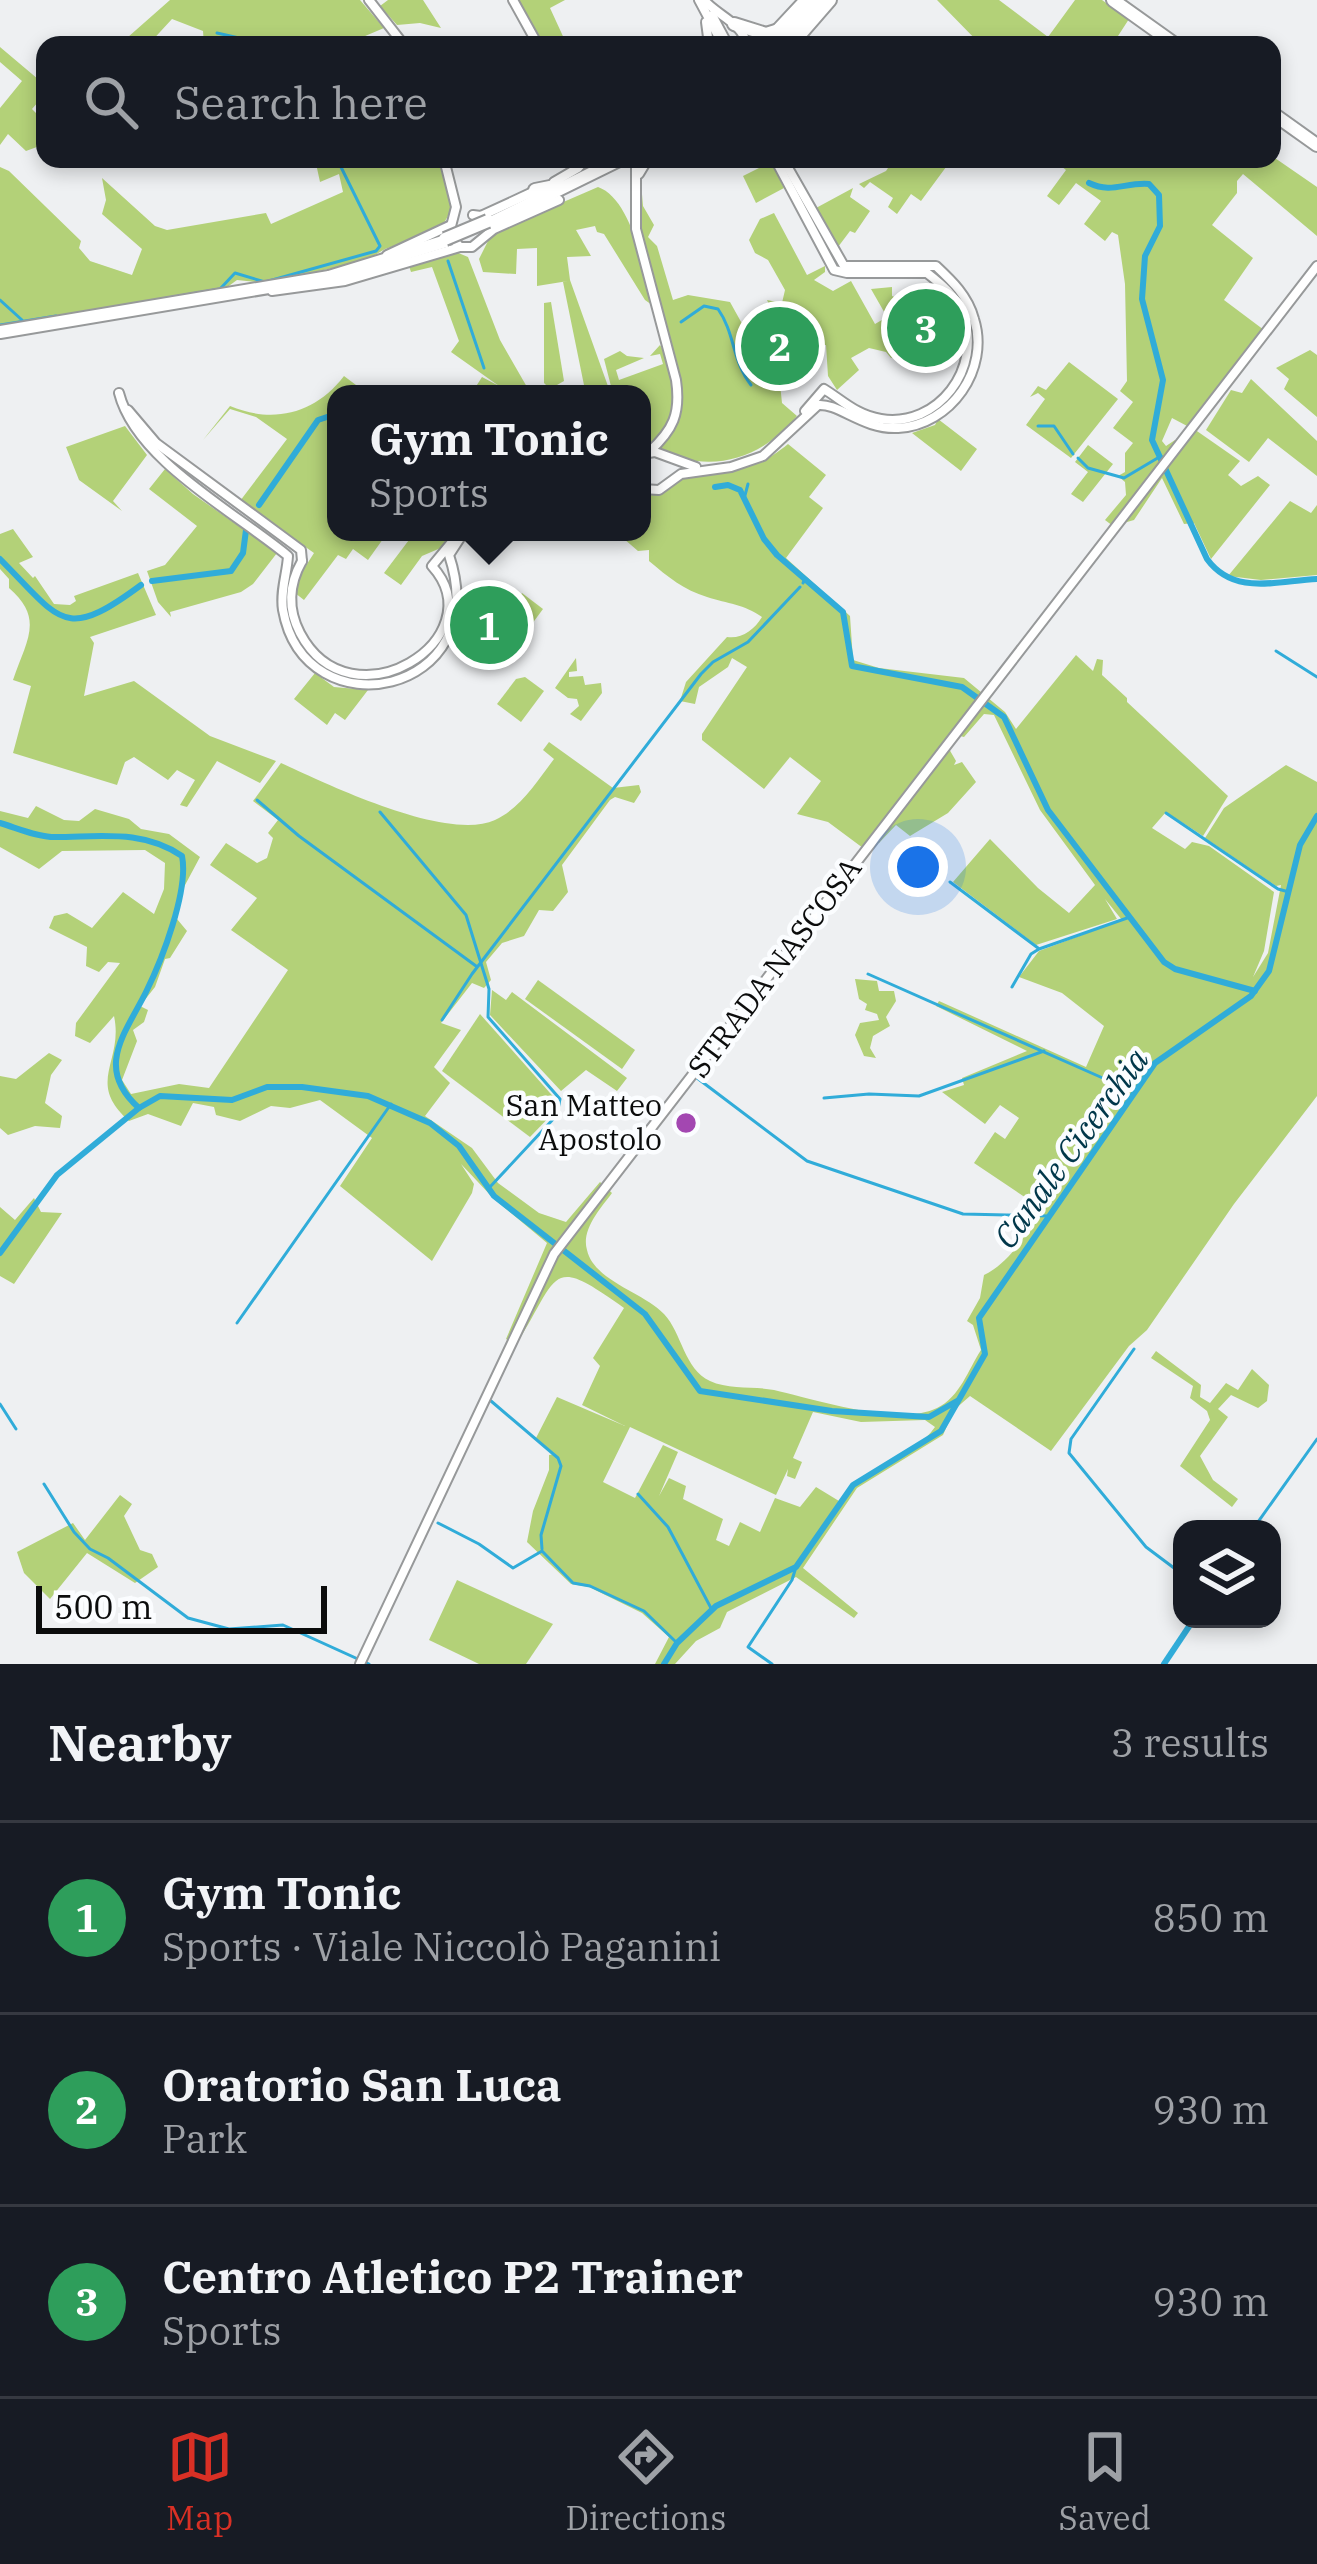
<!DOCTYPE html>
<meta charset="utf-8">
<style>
:root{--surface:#171b24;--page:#20242c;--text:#f1f3f6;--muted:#9ea1a6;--line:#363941;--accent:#d93025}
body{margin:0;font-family:"IBM Plex Serif",serif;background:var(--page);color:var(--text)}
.controls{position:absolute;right:36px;bottom:36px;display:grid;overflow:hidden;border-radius:24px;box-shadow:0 6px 18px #0003}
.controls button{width:108px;height:108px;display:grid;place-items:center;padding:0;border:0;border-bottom:3px solid var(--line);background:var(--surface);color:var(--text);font:60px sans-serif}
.scale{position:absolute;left:36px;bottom:30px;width:291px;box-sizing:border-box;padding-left:12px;border:6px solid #0b0c0c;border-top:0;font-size:33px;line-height:42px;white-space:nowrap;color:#0b0c0c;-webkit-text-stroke:9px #fbfdff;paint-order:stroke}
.you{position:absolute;left:918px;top:867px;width:42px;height:42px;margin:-30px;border:9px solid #fff;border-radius:50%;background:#1a73e8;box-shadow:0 0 0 18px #1a73e833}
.badge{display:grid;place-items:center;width:78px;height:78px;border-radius:50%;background:var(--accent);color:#fff;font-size:39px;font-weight:700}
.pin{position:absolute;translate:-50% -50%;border:6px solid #fff;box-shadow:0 3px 12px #0006}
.popup{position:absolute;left:327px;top:385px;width:324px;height:156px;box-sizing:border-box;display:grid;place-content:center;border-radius:24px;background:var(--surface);filter:drop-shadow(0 3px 9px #0005);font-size:39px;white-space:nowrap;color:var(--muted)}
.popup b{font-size:45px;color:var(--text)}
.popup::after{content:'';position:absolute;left:50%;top:100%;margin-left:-24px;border:24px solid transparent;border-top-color:var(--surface)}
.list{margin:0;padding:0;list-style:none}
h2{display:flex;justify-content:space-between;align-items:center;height:156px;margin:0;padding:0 48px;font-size:51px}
h2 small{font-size:39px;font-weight:400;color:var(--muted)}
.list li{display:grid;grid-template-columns:78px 1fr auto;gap:36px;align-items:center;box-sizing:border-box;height:192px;padding:0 48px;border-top:3px solid var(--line)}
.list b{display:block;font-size:45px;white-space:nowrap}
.list p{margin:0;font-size:39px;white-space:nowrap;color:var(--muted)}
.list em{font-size:39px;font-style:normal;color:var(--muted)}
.icon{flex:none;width:66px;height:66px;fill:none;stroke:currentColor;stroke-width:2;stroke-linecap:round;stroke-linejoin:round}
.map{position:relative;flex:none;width:1317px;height:1664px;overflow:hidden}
.search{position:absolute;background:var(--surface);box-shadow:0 6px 18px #0003;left:36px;right:36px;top:36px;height:132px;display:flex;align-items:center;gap:30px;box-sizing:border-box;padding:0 42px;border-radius:24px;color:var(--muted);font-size:45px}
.sheet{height:732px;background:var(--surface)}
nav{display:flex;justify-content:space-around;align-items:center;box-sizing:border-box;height:168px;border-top:3px solid var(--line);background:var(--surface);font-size:33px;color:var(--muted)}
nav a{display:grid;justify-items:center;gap:6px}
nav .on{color:var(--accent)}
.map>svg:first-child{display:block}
</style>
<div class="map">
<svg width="1317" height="1664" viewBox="0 0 1317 1664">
<rect width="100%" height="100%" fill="#eef0f2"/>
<g fill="#b3d178" fill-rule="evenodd">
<path d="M170,0H360L384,28L344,45H204L203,31L172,19L148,45H119Z"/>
<path d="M388,0H423L441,28L420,23L397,25L380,6Z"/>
<path d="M518,0H565L550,8L567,45H540Z"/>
<path d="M937,0H999L1048,37L1075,0H1102L1129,19L1118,36L1130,45H981Z"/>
<path d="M0,47L45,85V94L32,109L45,122V144L26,151L8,134L0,145V108L22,81L0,62Z"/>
<path d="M1272,156L1317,187V236L1243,174L1237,181V193L1212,225L1253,258L1224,300L1264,330L1257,349L1218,403L1209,401L1189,427L1172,418L1162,441L1166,446L1175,440L1180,446L1194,429L1240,461L1228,475L1241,486L1258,476L1270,485L1211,559L1194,523L1184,524L1162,478L1134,520L1113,526L1105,520L1126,495L1125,482L1118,476L1125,472V453L1133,443L1113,428L1133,402L1120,391L1127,381L1125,284L1118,235L1112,232L1105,241L1084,224L1101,201L1076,183L1059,205L1047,196L1066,170L1052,159Z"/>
<path d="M315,159H438L452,209L440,230L385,249L365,261L264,283L237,280L226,288L0,326V167L9,171L81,241L79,248L90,261L132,275L142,249L102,214L106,200L102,178L155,226L167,230L266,213L271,224L343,192L339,174L320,182Z"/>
<path d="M894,159H946L949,163L921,201L911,194L897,214L888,207L893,198L870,182L864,188L859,184L886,171Z"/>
<path d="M771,162L784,188L756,203L743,176Z"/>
<path d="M641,182L643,206L654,225L648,237L657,246L673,300L688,295L730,302L745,329L773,313L767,300L782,303L785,290L768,260L755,253L749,240L760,219L774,213L807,275L825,266V272L814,280L833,291L851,281L875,324L887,317L871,289L892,287V296L897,298L891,322L904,329L903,353L891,358L886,352L869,348L851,358L859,370L837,390L828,376L826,345L802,347V352L785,354L792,375L780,384L782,403L797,416C761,460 710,475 657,449C674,433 680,419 680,394L638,223Z"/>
<path d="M598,187C632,199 645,272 652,305L645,300L604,234L597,232L595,226L576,230L591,256L567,257L570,280L609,389L596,394H571L585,390L563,282L568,281L537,286V248L517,249L516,274L483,272L479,259L492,233Z"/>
<path d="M853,188L850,197L870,211L855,233L850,231L838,247L816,208Z"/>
<path d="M456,252L468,257L500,340L531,394H483L475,388L482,377L499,386L451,352L459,341L432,267L411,272L409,266Z"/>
<path d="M551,302L564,381L550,389L544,383V303Z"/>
<path d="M660,345C679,375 684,433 642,449V394H613L604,359L620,351L627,356L644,358L616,370L619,380L663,364L660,354L650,356Z"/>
<path d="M1310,350L1317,355V417L1284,389L1289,379L1276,368Z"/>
<path d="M1069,362L1118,399L1071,458L1026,425L1045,399L1038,393L1030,397L1038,386L1046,390Z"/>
<path d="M344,376L368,394H336V532H388L368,560L353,549L346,559L338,555L304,600L295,593L300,575L314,553L240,501L287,439L256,417L230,409L203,440L230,406C273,424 315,414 344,376Z"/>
<path d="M1251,379L1317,441V476L1268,438L1249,462L1206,430L1231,390L1242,393Z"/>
<path d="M938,419L977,449L961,471L912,433L935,425Z"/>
<path d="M125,426L147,455L113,501L122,511L79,480L66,447Z"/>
<path d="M788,444L826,475L809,497L823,508L786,558L850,616L853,660L879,668L964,678L1005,712L1016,729L1076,655L1093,671L1097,659L1103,660L1102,675L1127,698V702L1228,796L1203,836L1166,812L1152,828L1185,849L1192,842L1209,846L1274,892L1264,951L1253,977L1268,953L1281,885L1276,886L1205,838L1224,808L1286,765L1317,782V1096L1234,1204L1147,1330L1129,1346L1051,1451L970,1396L954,1410L943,1435L857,1488L803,1568L858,1613L854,1618L796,1577L727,1612L720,1628L696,1641L675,1664H655L669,1637L642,1613L589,1587L571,1584L527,1542L533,1511L549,1470V1455L555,1454L536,1438L557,1397L625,1426L582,1405L600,1366L593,1358L624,1308C550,1255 560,1273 519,1340L513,1343L506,1339L547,1243L494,1199L461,1164L474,1184L472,1193L432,1261L340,1186L372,1138L320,1100L290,1108L271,1106L240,1121L216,1115L214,1107L193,1103L181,1126L148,1114L129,1121C85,1082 124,1062 114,1016L90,1043L75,1036L76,1023L120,963L108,962L99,972L86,966L87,947L49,928L54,916L67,913L92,928L123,892L154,914L164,889L165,863L145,850L62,851L39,869L0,847V811L28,818L36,806L64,820L79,821L95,809L129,819L141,829L169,834L200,857L184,887L177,919L187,931L170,958L165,959L155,987L140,1006L148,1010L144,1022L133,1030L137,1041L122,1080L131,1094L179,1084L209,1088L288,970L231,930L257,898L210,865L226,843L257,863L267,858L273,838L268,833L278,820L253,801L281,763C329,785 447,842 495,820C521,808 538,780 554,759L543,750L549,742L613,788L639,785L641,792L634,803L615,797L610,800L562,865L568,892L553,911L539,910L524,936L502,943L486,962L491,980L484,988L472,983L441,1023L461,1030L434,1067L450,1083L425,1116L472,1148L498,1183L539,1213L566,1222L600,1182L612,1193C600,1209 581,1230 587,1250C594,1281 643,1292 664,1314C682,1333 684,1369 710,1381C729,1390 755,1386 774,1390C814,1399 899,1427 937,1408C960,1397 968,1370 981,1350L973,1325L967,1321L980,1298L984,1275C1009,1263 1030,1233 1038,1206L974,1163L995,1132L1005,1139L1019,1118L1000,1105L985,1124L942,1092L964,1085L962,1078L1027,1051L936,1006L939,1001L1086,1067L1104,1026L1062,993L1019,977L1039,951L1122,920L1105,899L1117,919L1036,945L953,882L990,839L1038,888L1069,913L1095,885L1040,810L994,715L984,714L964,737L952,734L945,742L956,761L954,765L962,762L976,782L948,813L910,836L896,825L879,843L869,841L863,848L828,822L797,814L821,781L790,757L764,789L702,740V734L747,667L732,658L728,667L699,687L695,704L680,701L686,682L727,637C742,639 754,630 762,617C744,604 728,604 707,597C684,590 668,577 649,561V550L638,551L616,532H642V494C663,497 668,482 686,477C730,465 747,478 788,444ZM813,1412L861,1422L925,1420L935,1427C913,1459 864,1469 839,1501L816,1487L800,1507L775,1498L760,1532L740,1522L729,1546L716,1540L723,1519L683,1499L686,1486L669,1478L659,1496L678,1452L663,1445L635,1498L603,1482L630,1427L776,1495L788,1469L787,1476L795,1479L802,1462L793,1458Z"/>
<path d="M1088,445L1113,464L1083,502L1071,494L1088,472L1075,462Z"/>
<path d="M165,469L193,494L277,553L253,584L241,592L170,612L171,617L158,602L147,571L165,565L197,526L149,489Z"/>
<path d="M1290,501L1311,513L1317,505V575L1261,580L1228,576Z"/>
<path d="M13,529L33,557L19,563L33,578L35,576L54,604L70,605L76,601L74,596L138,573L156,615L90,637L94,643L84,696L134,681L210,736L276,761L260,783L217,761L187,807L180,805L195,780L177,770L168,780L134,757L125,762L117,785L13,753L31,686L13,680C26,641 45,619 9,588V579L0,569V534Z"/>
<path d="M415,532H442L447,536L451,532L443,547L422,556L401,585L384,573Z"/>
<path d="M522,593L543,609L509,655L497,646L520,620L509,611Z"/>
<path d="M576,658L577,671L569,672V677L583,676L585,685L601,683L602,693L581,721L570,714L579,706L577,699L568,698L555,688Z"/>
<path d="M315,673L334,687L368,690L345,720L335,713L327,725L294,699Z"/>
<path d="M525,677L544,691L521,722L497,704L516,679Z"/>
<path d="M855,979L877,981L879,991H894L896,1001L886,1017L890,1026L873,1036L870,1048L876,1058L864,1056L855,1035L860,1023L879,1020L877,1014L865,1010L867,1004L859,999Z"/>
<path d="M538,980L635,1050L622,1069L525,999Z"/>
<path d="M492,990L506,1000L512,992L627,1078L617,1091L586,1070L561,1091L490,1015Z"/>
<path d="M480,1014L558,1102V1108L530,1137L442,1071Z"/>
<path d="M49,1053L62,1060L51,1075L45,1103L62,1116L60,1128L35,1126L8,1135L0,1128V1076L16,1079Z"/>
<path d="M34,1198L41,1212L62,1213L14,1284L0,1276V1207L15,1220Z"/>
<path d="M1156,1351L1201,1385L1200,1397L1210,1403L1226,1383L1238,1390L1252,1369L1269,1385L1267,1401L1258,1408L1231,1395L1218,1409L1228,1417L1200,1456L1213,1480L1238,1499L1232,1507L1180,1466L1210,1420L1207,1411L1190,1398L1193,1386L1151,1358Z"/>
<path d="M120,1495L132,1504L124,1516L140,1550L152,1554L158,1567L135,1583L87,1553L50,1599L24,1573L17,1552L73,1523L85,1540Z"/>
<path d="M457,1580L553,1624L526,1664H479L429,1640Z"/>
</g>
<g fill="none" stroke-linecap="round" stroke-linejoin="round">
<g stroke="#30acd9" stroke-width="3">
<path d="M217,33L271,45"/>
<path d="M372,45L391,39"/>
<path d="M448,261L484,368"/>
<path d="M162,299L220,289L235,273L265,282L376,251L380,246L337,159"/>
<path d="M0,300L22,320"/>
<path d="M681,322L704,306L718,309C735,333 732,361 751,385"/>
<path d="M0,325L56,316"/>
<path d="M1038,426H1054L1073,454"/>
<path d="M1078,458L1088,468L1124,478L1161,456"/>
<path d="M744,499L748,484"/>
<path d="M803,583L804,581"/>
<path d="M1276,651L1317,677"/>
<path d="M257,800L299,836L476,966"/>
<path d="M380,812L466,915L489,989L488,1017L560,1099L557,1115L489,1188"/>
<path d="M1166,813L1278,889L1289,892"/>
<path d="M950,882L1038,948"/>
<path d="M868,974L1114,1083L1136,1087"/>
<path d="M1012,987L1031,954L1039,949L1130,917"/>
<path d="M442,1020L472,974L701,674L713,662L748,642L800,587"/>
<path d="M697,1078L807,1161L963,1214L1048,1216"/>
<path d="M824,1098L869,1094L919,1096L1044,1051"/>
<path d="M237,1323L391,1104"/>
<path d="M1134,1349L1071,1439L1069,1453L1146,1547L1182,1574"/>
<path d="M491,1401L558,1458L561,1466L541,1535L542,1549"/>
<path d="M0,1404L16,1429"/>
<path d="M44,1484L74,1532L90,1549L108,1558L188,1618L229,1629L283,1625L369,1664"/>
<path d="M638,1494L668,1527L712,1610"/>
<path d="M438,1523L479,1544L513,1568L542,1551L573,1583L590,1586L644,1611L677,1643"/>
<path d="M1253,1529L1317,1439"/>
<path d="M772,1664L748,1647L792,1580L796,1567"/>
</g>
<g stroke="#30acd9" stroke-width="6">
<path d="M1089,183C1112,194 1125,182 1149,184L1159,195L1160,226L1145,256L1142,299L1163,380L1152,440L1207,559C1234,596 1276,581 1317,579"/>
<path d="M715,487L728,485L740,490L764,539L777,555L843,612L852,666L962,687L1004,717L1048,810L1164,962L1175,969L1255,991"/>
<path d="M259,505L318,420L336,414"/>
<path d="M0,559C61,620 63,643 141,585"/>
<path d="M152,581L231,571L243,553L246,530"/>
<path d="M0,823C17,828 37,837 55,837C100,837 142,829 182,856C189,890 162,960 146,992C125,1034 94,1068 139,1108L160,1096L232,1100L267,1087H302L368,1096L430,1123L459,1146L494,1196L645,1314L700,1391L832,1411L929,1417L957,1401"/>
<path d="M0,1253L57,1175L139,1108"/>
<path d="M664,1664L677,1643L716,1606L796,1567L853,1485L941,1431L985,1354L979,1318L1155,1063L1251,996L1269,971L1300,845L1317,816"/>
<path d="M1164,1664L1194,1619"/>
</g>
<defs>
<g id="minor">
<path d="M369,0L404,45"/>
<path d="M513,0L538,45"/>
<path d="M699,0L723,45"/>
<path d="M705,1C720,17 742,23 747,45"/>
<path d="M712,15L728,45"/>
<path d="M706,22L709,45"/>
<path d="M444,159L456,207L449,234L460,247H472L494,229L559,200"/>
<path d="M636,159V229L676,380C681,414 673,430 649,452"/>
<path d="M775,159L834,270L847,273H927C941,284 956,296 963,314C983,368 938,428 881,419C856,415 842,400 824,389L805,411"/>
<path d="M639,174L648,159"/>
<path d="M554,182L578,168L586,159"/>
<path d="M473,215L481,216L535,191"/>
<path d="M387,255L449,226"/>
<path d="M272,291L345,281L460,247"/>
<path d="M119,393C136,460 235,512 288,556C287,574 280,591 283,610C305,733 496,696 449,555L464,532"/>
<path d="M128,410L156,443L301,550L302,561"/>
<path d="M642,454L655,452L696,467"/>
<path d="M642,489L659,490L681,474L731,467L763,456L818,405C839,403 863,430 898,428C951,425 990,369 974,319C968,296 952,281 936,266H844L783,159"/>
<path d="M302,561C289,584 287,608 300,633C351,730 497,638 432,566L451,543"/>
<path d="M360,1664L554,1254L1317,266"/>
</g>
<g id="major">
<path d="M1113,0L1176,45"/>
<path d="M734,24L766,34L779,30"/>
<path d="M764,45L806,0"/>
<path d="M775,45L819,0"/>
<path d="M791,45L830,0"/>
<path d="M1272,113L1317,145"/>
<path d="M535,190L560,185"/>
<path d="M489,224L621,159"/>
<path d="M0,332L329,277L446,241"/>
</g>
</defs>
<use href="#minor" stroke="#97999a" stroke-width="12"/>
<use href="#major" stroke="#97999a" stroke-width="16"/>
<use href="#minor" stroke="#fff" stroke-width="8"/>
<use href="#major" stroke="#fff" stroke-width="12"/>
<defs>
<path id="major-bridge" d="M445,239L488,221"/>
</defs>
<use href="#major-bridge" stroke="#97999a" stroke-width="16" stroke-linecap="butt"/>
<use href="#major-bridge" stroke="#fff" stroke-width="12"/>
</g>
<circle fill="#a347b1" stroke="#fbfdff" stroke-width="4.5" cx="686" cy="1123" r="12"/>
<g text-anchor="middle" stroke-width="9" stroke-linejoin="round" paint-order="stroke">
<g font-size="30" fill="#0b0c0c" stroke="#fbfdff">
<text transform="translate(775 968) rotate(-53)" y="10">STRADA NASCOSA</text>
</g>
<g font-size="30" fill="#0b0c0c" stroke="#fbfdff" text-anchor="end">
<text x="662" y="1116">San Matteo<tspan x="662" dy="34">Apostolo</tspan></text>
</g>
<g font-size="33" font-style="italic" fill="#00374a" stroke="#fbfdff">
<text transform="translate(1071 1148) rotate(-54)" y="12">Canale Cicerchia</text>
</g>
</g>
</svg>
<div class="controls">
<button><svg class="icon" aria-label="layers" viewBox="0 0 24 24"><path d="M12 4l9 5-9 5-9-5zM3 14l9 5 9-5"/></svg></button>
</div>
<div class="scale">500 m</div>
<div class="you"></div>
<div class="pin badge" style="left:489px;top:625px;background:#2e9e5b">1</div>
<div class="popup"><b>Gym Tonic</b>Sports</div>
<div class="pin badge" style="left:780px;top:346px;background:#2e9e5b">2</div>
<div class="pin badge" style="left:926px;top:328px;background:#2e9e5b">3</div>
<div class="search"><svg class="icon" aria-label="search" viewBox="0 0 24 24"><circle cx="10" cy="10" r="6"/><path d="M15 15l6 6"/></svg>Search here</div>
</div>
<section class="sheet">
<h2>Nearby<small>3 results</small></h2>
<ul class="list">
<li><span class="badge" style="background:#2e9e5b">1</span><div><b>Gym Tonic</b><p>Sports · Viale Niccolò Paganini</p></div><em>850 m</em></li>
<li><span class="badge" style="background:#2e9e5b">2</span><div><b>Oratorio San Luca</b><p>Park</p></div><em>930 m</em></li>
<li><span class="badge" style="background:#2e9e5b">3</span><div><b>Centro Atletico P2 Trainer</b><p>Sports</p></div><em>930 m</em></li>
</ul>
</section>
<nav>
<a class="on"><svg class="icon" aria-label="map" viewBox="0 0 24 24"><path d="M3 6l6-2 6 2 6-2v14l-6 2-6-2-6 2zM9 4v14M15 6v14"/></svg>Map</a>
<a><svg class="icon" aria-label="directions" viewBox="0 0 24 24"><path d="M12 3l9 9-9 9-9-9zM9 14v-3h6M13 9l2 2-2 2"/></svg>Directions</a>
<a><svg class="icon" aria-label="saved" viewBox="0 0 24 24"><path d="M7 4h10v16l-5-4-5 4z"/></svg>Saved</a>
</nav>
